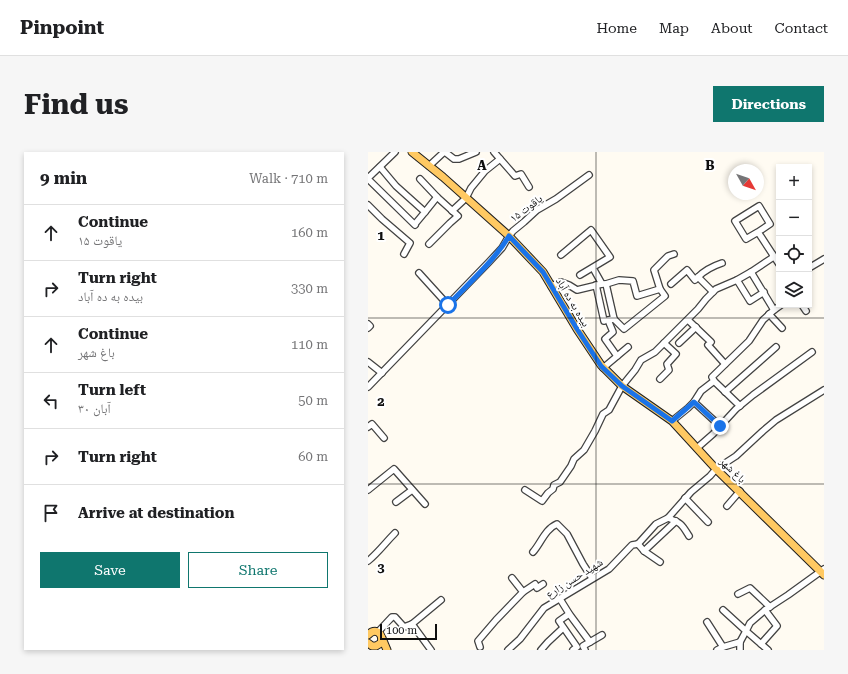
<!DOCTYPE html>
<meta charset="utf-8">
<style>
:root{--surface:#fff;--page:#f6f6f6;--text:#202124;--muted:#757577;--line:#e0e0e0;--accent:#0f766e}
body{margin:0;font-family:"Roboto Serif","Noto Naskh Arabic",serif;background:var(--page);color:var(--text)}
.controls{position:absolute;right:12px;top:12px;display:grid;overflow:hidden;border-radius:0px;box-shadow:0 2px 6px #0003}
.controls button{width:36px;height:36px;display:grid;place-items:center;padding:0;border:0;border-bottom:1px solid var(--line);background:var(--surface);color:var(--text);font:20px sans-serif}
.compass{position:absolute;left:360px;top:12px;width:36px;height:36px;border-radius:50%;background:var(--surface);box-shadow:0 2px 6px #0003;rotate:130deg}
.scale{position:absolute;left:12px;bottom:10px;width:57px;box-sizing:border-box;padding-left:4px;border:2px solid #0f0f0f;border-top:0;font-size:11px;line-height:14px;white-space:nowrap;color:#0f0f0f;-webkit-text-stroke:3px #fff;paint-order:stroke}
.stop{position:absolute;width:12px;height:12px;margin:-9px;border:3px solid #1a73e8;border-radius:50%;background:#fff}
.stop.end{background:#1a73e8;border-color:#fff;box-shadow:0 1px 4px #0008}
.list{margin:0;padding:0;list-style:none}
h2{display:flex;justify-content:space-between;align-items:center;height:52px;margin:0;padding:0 16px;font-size:17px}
h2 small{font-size:13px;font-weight:400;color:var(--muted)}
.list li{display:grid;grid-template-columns:26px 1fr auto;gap:12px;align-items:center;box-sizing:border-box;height:56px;padding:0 16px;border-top:1px solid var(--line)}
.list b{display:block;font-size:15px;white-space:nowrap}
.list p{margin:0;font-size:13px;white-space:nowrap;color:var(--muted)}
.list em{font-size:13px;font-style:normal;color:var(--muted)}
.actions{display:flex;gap:8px;padding:12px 16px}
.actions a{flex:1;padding:9px 0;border:1px solid var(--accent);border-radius:0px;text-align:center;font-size:14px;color:var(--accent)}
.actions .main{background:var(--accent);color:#fff}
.icon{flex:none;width:22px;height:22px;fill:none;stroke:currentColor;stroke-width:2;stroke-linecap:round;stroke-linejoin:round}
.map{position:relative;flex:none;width:456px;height:498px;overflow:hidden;border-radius:0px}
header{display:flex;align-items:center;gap:24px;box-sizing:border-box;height:56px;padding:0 20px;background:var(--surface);border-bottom:1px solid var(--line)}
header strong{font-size:19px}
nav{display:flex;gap:22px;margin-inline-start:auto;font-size:14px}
.intro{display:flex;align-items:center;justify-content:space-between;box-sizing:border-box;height:96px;padding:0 24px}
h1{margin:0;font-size:28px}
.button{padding:10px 18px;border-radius:0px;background:var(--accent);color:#fff;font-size:14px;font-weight:700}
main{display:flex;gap:24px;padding:0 24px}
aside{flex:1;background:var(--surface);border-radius:0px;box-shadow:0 2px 6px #0003}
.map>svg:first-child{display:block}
</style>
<header>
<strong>Pinpoint</strong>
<nav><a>Home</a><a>Map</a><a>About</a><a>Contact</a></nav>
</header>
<div class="intro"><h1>Find us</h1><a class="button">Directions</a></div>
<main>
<aside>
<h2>9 min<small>Walk · 710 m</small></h2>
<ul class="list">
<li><svg class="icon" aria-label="ahead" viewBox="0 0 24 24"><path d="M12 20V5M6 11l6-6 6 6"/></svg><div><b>Continue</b><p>یاقوت ۱۵</p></div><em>160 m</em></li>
<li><svg class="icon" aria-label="right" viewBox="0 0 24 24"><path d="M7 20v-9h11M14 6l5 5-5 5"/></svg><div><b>Turn right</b><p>بیده به ده آباد</p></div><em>330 m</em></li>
<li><svg class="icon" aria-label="ahead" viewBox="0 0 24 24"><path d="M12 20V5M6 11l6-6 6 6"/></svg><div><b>Continue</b><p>باغ شهر</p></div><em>110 m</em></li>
<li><svg class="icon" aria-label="left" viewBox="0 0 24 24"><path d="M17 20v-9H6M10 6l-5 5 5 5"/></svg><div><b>Turn left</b><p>آبان ۳۰</p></div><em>50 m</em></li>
<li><svg class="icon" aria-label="right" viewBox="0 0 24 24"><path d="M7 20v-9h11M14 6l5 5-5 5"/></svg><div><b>Turn right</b></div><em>60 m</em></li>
<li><svg class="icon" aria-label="arrive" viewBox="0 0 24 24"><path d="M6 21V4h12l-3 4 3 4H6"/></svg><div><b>Arrive at destination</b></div></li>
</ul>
<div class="actions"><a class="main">Save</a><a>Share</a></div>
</aside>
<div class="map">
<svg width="456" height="498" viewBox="0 0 456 498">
<rect width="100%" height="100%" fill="#fffbf2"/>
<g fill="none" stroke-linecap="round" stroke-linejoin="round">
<defs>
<g id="minor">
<path d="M126,0L147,24L153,22L161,35"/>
<path d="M61,14L75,1L77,0L86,7H91L108,0"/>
<path d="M12,15L28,34L57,60L47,72"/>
<path d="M0,26L27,0"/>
<path d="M0,27L47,73"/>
<path d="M52,27L69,45L90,64L82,71L61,92"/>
<path d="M0,53L14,67L42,91L36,102"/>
<path d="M84,59L98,46L103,36L117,19L132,7"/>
<path d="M57,60L69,45"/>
<path d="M193,103L223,78L242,105L212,123"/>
<path d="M405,103L411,112"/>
<path d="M225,116L234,132H238L246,167L240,168L245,180L237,187L249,204"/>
<path d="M441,116L456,107"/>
<path d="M383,120L404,106L405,103L390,80L402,72L391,54L367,69L378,87L390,80"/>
<path d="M51,121L80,153"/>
<path d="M330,125C337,118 345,114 354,111"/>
<path d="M238,132L251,128L265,129L269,144L292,137"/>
<path d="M303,132L319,118L327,128L330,125L345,140"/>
<path d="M228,133L236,169"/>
<path d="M183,134L193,130L201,133L209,138L234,132"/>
<path d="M396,140L382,149L369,128L383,120L406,158"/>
<path d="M434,153L438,159"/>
<path d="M401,162L414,176"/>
<path d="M246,167L256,177L297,144L292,137L286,118L300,104L306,102"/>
<path d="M320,168L343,190"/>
<path d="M0,172L2,174L0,176"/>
<path d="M311,191L328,175"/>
<path d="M340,193L357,212"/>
<path d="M0,210L14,221"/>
<path d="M235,216L260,195"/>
<path d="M292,227L301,218L299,212L308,202L296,191"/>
<path d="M346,229L372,254"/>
<path d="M0,235L121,110L134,96L141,84L145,79L156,70L169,58L188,47L221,23"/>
<path d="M357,240L408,195"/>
<path d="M326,250L352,274"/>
<path d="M304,269L320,256L326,250L333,239L346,229L344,225L381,189L395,168L406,158L413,153"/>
<path d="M0,275L4,272L16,286"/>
<path d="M329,296L345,282L368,257L385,243L444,200"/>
<path d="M0,338L26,317L57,352"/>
<path d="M157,338L174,349L180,341L185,337L186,333L192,330L203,314L206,307L216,298L227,279L235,262L241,258L254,234L267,218L273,208L287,200L330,157L338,147L348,137L369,128"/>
<path d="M317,346L340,370"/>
<path d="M28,350L44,338"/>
<path d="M359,354L372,339"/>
<path d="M300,366L323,340L342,324L348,317L368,304L395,279L408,268L456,238"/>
<path d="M270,392L288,372L300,366C314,371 314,373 321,384"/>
<path d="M270,392L276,399L292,410"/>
<path d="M276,399L308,369"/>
<path d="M165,400C173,391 177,377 189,372L199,382L215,412L224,426"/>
<path d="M0,409C10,401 18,390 27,381"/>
<path d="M155,440L167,432L169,436L175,432"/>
<path d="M370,442L382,436L402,455"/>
<path d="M192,447L202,463L222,490L215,494L217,498"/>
<path d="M355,458L378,479L372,490V498"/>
<path d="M201,462L191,469L209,495L205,498"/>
<path d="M339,470L355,495L349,498"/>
<path d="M44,472L63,498"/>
<path d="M10,480L24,465H27L36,475L44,472L73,448"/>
<path d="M222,490L234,483"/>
<path d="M393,492L409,474L397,458"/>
<path d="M112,495L110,489L128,468L155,440L144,426"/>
<path d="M355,495L372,490"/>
<path d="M140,498L152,487L176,456L241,417L264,393L270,392"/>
<path d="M173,498L180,490L195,476"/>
<path d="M400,498L378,479L382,471L397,458L420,443L456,417"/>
</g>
<g id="major">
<path d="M44,0L75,25L141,84L175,120L209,177L233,213L254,234L304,269L348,317L456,423"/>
<path d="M0,483C7,475 16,481 13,491L8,494H4L0,491"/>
<path d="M14,486L19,498"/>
</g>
</defs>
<use href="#minor" stroke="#424242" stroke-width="8"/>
<use href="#major" stroke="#202020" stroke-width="9"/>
<use href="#minor" stroke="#fff" stroke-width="5.5"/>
<use href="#major" stroke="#ffc962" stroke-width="7"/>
</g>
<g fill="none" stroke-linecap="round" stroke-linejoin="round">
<path stroke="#1a73e8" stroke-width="5" d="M80,153C101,131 126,109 141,84L175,120L209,177L233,214L254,234L304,269L326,250L352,274"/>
</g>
<path fill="none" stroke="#0f0f0f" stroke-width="1" stroke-opacity="0.55" d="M228,0V498M0,166H456M0,332H456"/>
<g text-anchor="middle" stroke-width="4" stroke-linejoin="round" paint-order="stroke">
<g font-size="11" fill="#0f0f0f" stroke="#fff">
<text transform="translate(158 56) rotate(-37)" y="4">یاقوت ۱۵</text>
<text transform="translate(205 150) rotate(59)" y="4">بیده به ده آباد</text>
<text transform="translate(365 318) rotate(44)" y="4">باغ شهر</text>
<text transform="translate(206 426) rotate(-32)" y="4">شهید حسن زارع</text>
</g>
</g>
<g font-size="13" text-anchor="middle" font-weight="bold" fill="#0f0f0f" stroke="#fff" stroke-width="4" stroke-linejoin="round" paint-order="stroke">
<text x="114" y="18">A</text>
<text x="342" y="18">B</text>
<text x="13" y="88">1</text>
<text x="13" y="254">2</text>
<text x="13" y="420">3</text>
</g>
</svg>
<div class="controls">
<button>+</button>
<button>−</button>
<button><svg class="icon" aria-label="locate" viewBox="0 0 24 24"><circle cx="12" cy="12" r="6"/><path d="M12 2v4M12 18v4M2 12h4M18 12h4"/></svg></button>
<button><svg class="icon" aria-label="layers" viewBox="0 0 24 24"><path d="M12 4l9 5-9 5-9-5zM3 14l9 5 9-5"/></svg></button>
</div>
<svg class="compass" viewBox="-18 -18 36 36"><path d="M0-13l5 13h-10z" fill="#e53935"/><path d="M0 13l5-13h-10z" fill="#757577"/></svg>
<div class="scale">100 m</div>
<div class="stop" style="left:80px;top:153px"></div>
<div class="stop end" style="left:352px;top:274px"></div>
</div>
</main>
